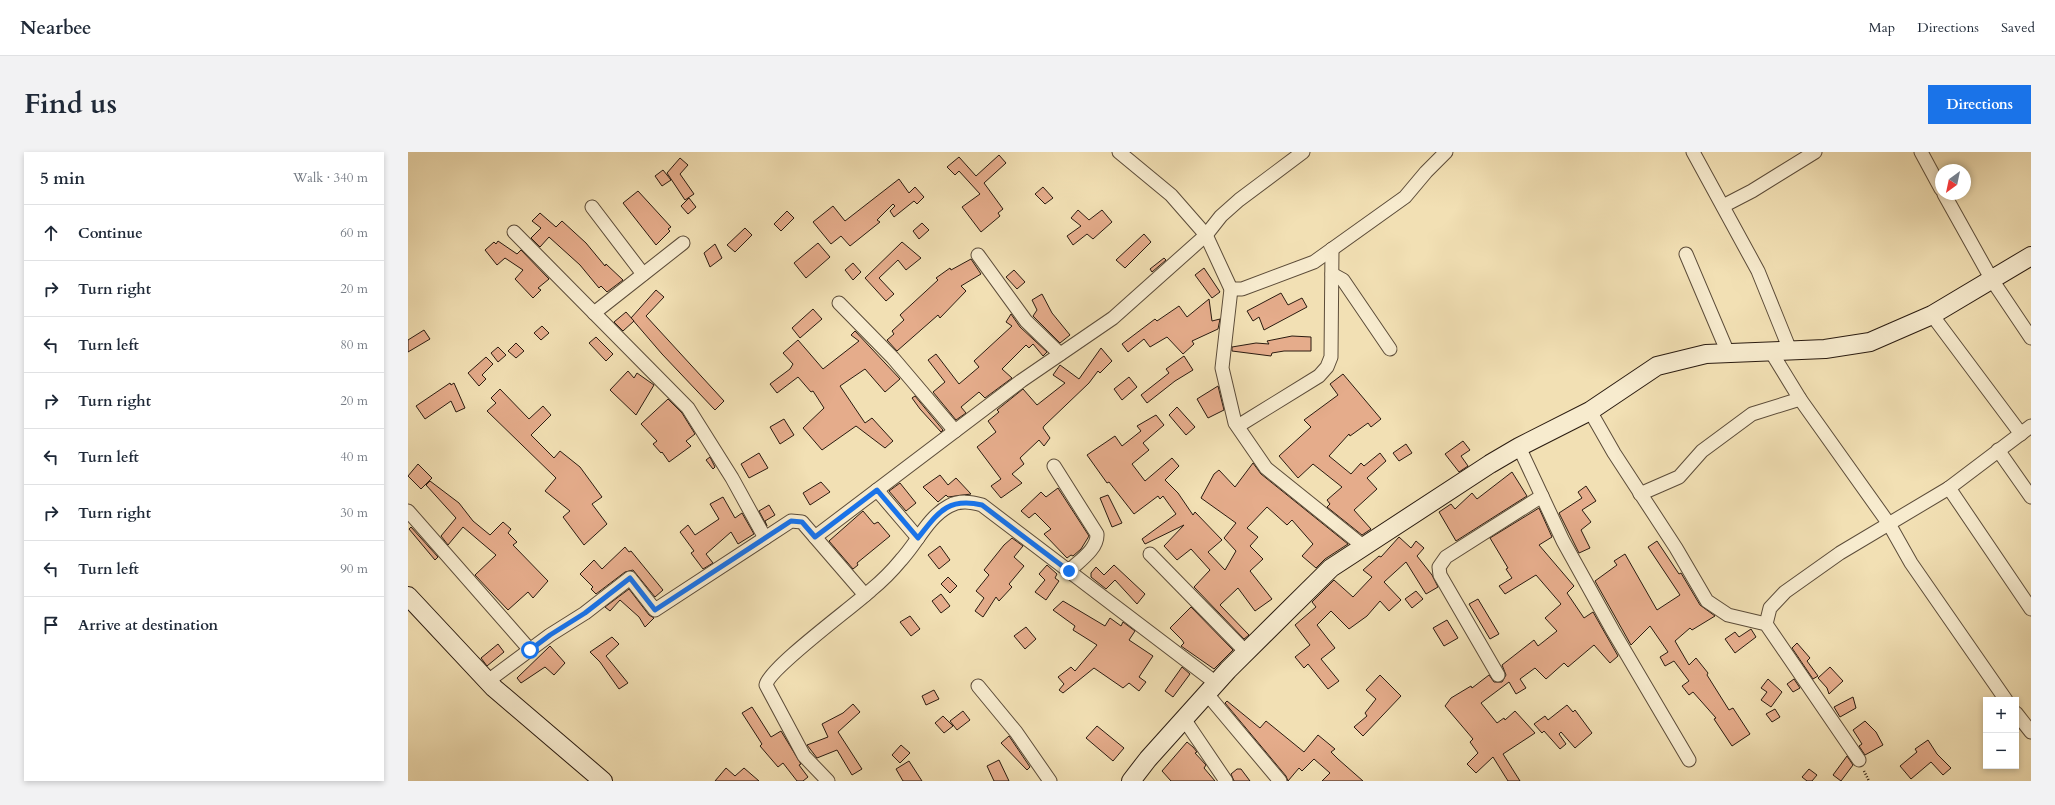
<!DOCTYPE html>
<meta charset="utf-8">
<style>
:root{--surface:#fff;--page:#f2f2f3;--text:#1f2937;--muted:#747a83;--line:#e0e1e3;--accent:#1a73e8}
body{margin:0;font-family:Cardo,serif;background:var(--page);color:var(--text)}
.controls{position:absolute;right:12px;bottom:12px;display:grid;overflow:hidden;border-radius:0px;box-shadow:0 2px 6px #0003}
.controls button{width:36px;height:36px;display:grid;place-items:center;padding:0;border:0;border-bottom:1px solid var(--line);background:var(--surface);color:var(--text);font:20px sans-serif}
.compass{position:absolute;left:1527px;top:12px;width:36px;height:36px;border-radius:50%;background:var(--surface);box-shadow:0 2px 6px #0003;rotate:213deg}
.stop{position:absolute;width:12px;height:12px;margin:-9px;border:3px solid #1a73e8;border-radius:50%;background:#fff}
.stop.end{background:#1a73e8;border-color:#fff;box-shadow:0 1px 4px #0008}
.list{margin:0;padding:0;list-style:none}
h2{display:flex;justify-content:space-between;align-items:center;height:52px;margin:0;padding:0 16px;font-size:17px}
h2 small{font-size:13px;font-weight:400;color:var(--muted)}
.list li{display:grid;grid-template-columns:26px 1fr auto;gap:12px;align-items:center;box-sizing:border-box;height:56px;padding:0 16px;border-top:1px solid var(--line)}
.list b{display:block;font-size:15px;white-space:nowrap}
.list em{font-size:13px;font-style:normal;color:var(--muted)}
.icon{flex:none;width:22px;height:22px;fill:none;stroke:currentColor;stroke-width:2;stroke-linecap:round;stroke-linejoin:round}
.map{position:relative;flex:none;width:1623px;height:629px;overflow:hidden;border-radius:0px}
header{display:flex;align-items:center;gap:24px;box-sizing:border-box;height:56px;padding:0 20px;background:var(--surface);border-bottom:1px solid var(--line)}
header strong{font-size:19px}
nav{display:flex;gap:22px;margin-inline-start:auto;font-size:14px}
.intro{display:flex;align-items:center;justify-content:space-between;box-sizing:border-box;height:96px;padding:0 24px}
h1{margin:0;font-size:28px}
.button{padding:10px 18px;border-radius:0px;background:var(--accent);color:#fff;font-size:14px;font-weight:700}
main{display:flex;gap:24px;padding:0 24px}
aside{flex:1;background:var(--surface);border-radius:0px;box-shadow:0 2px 6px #0003}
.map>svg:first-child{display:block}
</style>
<header>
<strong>Nearbee</strong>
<nav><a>Map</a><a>Directions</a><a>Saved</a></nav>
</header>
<div class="intro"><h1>Find us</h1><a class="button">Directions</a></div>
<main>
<aside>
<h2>5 min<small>Walk · 340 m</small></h2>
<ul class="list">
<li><svg class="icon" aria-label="ahead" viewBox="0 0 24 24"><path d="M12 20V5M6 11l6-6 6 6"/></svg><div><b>Continue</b></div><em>60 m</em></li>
<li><svg class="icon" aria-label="right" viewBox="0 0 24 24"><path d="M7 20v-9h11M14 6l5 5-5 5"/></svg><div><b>Turn right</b></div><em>20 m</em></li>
<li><svg class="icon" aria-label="left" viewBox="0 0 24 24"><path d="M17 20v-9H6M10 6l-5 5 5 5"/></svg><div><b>Turn left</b></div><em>80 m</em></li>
<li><svg class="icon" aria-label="right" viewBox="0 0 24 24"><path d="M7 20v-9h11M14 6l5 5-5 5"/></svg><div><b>Turn right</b></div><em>20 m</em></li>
<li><svg class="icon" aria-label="left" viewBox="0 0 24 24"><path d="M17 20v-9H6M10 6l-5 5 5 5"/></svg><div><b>Turn left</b></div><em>40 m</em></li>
<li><svg class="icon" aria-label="right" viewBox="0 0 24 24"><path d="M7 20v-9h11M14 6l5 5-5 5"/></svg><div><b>Turn right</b></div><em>30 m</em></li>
<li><svg class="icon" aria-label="left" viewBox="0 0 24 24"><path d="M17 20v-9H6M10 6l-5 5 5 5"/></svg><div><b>Turn left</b></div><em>90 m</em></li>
<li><svg class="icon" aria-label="arrive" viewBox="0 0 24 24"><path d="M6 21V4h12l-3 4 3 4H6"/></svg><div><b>Arrive at destination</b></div></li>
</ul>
</aside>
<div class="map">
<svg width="1623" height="629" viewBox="0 0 1623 629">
<rect width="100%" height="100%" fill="#f2e0b4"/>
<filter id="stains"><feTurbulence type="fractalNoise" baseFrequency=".005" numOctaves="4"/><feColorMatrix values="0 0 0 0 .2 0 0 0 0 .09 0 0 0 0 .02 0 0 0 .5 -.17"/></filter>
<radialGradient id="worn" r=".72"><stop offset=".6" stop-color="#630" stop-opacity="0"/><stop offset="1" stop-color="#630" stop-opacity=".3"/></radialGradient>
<g fill="#e5ac8b" stroke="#2a1b10">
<path d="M591,3L598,11L576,31L595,57L590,61L592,64L573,80L554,55L572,42L551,19L547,23L539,15L551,5L568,24Z"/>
<path d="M272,6L280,13L272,22L286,42L277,48L259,21Z"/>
<path d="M255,18L263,28L254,34L247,24Z"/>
<path d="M491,27L501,41L507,35L516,45L509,52L506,49L486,65L482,59L487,54L485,52L469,68L472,70L442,94L433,84L423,92L405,70L425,54L437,69Z"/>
<path d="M635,35L645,46L637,52L627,42Z"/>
<path d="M230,39L263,75L260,77L262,79L248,93L215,51Z"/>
<path d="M281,46L288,55L280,62L273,54Z"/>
<path d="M670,58L681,68L694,58L704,70L685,87L679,82L665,93L659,84L673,74L663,66Z"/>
<path d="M379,59L386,66L373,79L366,72Z"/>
<path d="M132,61L148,75L154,69L178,91L197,114L198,112L215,128L199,140L193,134L191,136L172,113L141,85L132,95L123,86L133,76L124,69Z"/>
<path d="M514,71L521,78L511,87L505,79Z"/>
<path d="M337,76L344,83L327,100L319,93Z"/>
<path d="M736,82L743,90L717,116L708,108Z"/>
<path d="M90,89L109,102L113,98L141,127L130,136L133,138L125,146L107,127L115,118L97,106L89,113L77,98L86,90L88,92Z"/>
<path d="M494,90L513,106L498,118L490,108L471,126L486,142L478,149L457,126Z"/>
<path d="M410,91L422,105L398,126L386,111Z"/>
<path d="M307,92L314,106L302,115L296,101Z"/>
<path d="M756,106L758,108L744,120L742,117Z"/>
<path d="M563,107L573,122L553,134L558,139L532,166L530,163L489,199L479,188L486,182L484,179L496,168L492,163L530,128L528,126L542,116L543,118Z"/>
<path d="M445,111L453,120L445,128L437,118Z"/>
<path d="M796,116L812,140L804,146L787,123Z"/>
<path d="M606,118L617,130L609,137L598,125Z"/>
<path d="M248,138L256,145L238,164L316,249L307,258L254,202L223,166Z"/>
<path d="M873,141L880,153L894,146L899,155L856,178L851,165L845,169L839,159Z"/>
<path d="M634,142L644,161L662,183L652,191L625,164L629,158L624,148Z"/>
<path d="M801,147L804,169L812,167L810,177L784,189L786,192L775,202L759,185L742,195L736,187L720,200L714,192L747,167L749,169L771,154L779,165Z"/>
<path d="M405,157L414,167L392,186L384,176Z"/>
<path d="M218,160L226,169L215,179L206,170Z"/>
<path d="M603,162L612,175L639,200L635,204L625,192L621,196L618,193L594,217L604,226L577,246L571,240L553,255L558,261L548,268L525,240L537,230L520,208L528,202L551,232L571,215L566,209L604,174L598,170Z"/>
<path d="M134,174L141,181L133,188L126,181Z"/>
<path d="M16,178L22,187L0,200V188Z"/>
<path d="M447,179L492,227L477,240L457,217L432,234L457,271L464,266L485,289L477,296L448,274L414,298L395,276L416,256L405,239L403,240L390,225L369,241L362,232L382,217L385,212L375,201L390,188L415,217L451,189L443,183Z"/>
<path d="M884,184L903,185V199H876L864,201L863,204L824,199V195L848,191L861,192L859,189Z"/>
<path d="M188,185L205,202L198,209L181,191Z"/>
<path d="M108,191L116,199L108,206L100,199Z"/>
<path d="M90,195L98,203L90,210L83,201Z"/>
<path d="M693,196L704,209L692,221L690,219L681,231L636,274L635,276L642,286L636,294L631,288L612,306L616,312L604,322L614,331L593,346L583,334L593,327L569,295L588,280L580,269L591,260L589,258L615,237L629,253L657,231L645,223L652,213L671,227Z"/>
<path d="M776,204L785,218L767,229L739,251L733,243L761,221L758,217Z"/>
<path d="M78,205L85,212L74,223L78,227L71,234L60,221Z"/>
<path d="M220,219L226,226L229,221L246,233L228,263L202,238Z"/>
<path d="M935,222L973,267L963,275L960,271L942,284L941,282L921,304L943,322L953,311L956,314L972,301L978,309L959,326L969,337L946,358L963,377L954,383L919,355L922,352L919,348L934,335L905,312L890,326L871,304L903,275L896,268L930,243L922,232Z"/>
<path d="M721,225L729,235L714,248L706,237Z"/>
<path d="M42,231L43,233L46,231L57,256L48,260L43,249L17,267L8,254Z"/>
<path d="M810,234L816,258L800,266L789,247Z"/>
<path d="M92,237L121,267L135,254L143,263L123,283L146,306L152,299L172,315L194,345L184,352L199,372L176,393L155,365L162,359L137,339L148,326L79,259L88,251L83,246Z"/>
<path d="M507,244L535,278L533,280L512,257L504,246Z"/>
<path d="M260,247L274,261L287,282L278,289L283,294L261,310L254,300L253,301L245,292L249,289L233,272Z"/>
<path d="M769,255L787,275L778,283L761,263Z"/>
<path d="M748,263L756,273L735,291L741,298L724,312L737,329L764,306L771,314L757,328L770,341L785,363L787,360L814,388L800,400L817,418L828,399L816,386L828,371L793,346L806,322L811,318L827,335L845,311L853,322L940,392L917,407L908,416L894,404L905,392L884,368L879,373L859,355L839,376L850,385L842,394L855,407L842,419L864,447L847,459L830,436L812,453L841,483L836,487L786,435L802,418L783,397L769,408L756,394L776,373L737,392L734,387L768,362L755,344L752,347L750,344L726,362L701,330L699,331L679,303L707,284L714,294L733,279L729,274Z"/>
<path d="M376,267L386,283L372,292L362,275Z"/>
<path d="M1055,289L1062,298L1053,304L1060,314L1051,320L1037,302Z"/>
<path d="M998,292L1004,301L991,309L985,301Z"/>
<path d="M351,301L360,316L341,326L333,312Z"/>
<path d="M302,305L307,315L305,317L298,308Z"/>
<path d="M10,312L24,326L13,337L0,324Z"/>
<path d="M1104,320L1119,344L1048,389L1031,360L1043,352L1047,357L1064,341L1069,347Z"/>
<path d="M532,323L540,333L548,326L563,342L540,345L538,343L530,350L515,335Z"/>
<path d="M22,329L51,351L65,369L82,383L95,370L103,377L100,381L109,390L105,393L140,429L125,446L120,440L100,458L67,423L88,403L55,375L40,393L33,384L48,366L18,333Z"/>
<path d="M413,330L422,340L402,353L395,341Z"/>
<path d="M492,331L508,351L498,359L481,339Z"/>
<path d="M1178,334L1188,349L1174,358L1183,370L1173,378L1182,396L1171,401L1151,361L1174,346L1170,340Z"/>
<path d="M650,336L681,384L673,397L665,404L663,403L659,406L636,382L643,377L627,361L621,366L613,359L633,340L638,345Z"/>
<path d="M700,343L714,371L704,375L692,346Z"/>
<path d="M315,345L327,366L334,361L346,382L330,392L323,380L298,402L305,411L295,417L283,401L286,399L272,380L280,373L287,383L311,367L302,352Z"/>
<path d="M361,353L367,363L357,369L359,374L351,359Z"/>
<path d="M1131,356L1144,385L1131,393L1166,434L1159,441L1176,466L1185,460L1210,504L1202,511L1186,493L1160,515L1156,511L1138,527L1127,516L1112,527L1118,536L1108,542L1101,530L1073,551L1089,571L1096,566L1097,568L1107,559L1127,581L1095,602L1112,629H1100L1085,605L1068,621L1059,612L1070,601L1062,590L1065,587L1037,554L1043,546L1063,534L1064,536L1081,523L1086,530H1094L1098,523L1094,513L1126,488L1130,494L1149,479L1137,466L1153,452L1128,423L1097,442L1091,434L1104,426L1098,417L1100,416L1082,386Z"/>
<path d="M455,359L466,372L470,370L482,384L449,411L450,413L445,417L421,389Z"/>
<path d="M3,375L30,405L27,408L1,377Z"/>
<path d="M991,385L1003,396L1008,389L1016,396L1009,404L1024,423L1030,435L1018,442L998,410L976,430L993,448L981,459L972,449L959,464L941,477L923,459L909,473L927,496L913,507L931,529L920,537L900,512L896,516L887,505L902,493L887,473L908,455L904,450L926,428L945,445L964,425L955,418L971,404L973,405Z"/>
<path d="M604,386L615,394L606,405L616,414L601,432L604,435L591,449L588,445L575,465L567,459L576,446L568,439L581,423L576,418L596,393Z"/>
<path d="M1249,389L1271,422L1273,421L1292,453L1307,464L1284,478L1282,476L1267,489L1281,513L1288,506L1300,521L1299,523L1321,558L1325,556L1342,582L1324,594L1306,567L1308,566L1285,540L1281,543L1274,534L1281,529L1266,509L1257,514L1252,505L1260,500L1242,474L1223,493L1187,429L1209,413L1206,409L1217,402L1249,458L1272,443L1240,395Z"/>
<path d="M532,394L542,408L531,417L520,403Z"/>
<path d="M217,395L221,400L223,399L255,438L247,445L225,418L217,420L188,442L183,437L185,435L172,422L186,408L194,417Z"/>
<path d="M639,413L649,422L647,426L651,429L638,448L627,440L637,428L631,422Z"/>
<path d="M706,413L737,442L729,452L707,428L698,437L683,425V421L688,415L696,423Z"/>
<path d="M540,425L549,434L542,441L533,432Z"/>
<path d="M221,437L241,463L246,466L237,475L231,465L212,448L202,459L197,455Z"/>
<path d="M1008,439L1015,447L1004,456L997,447Z"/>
<path d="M533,442L542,454L533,461L524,449Z"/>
<path d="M1070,447L1091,482L1082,487L1061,452Z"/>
<path d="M655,449L697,474L702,466L713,474L715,470L727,479L721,488L745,504L731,525L738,530L731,539L721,531L715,536L686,516L655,541L651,538L656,532L650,525L663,515L667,519L689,493L665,478L667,474L645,458Z"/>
<path d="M783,455L825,498L806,517L773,494L776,491L774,488L762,476Z"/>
<path d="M502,464L512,477L503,484L492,470Z"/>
<path d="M1039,468L1050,486L1036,494L1025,476Z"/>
<path d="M618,475L628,487L617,497L606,484Z"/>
<path d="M1343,477L1348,485L1327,501L1317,487L1327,480L1331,485Z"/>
<path d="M204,485L211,492L198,504L220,531L211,537L192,510L182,500Z"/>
<path d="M1389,491L1402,506L1399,509L1410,524L1405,527L1384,496Z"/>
<path d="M90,492L96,500L79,514L73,506Z"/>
<path d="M142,494L157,511L146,523L137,515L113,531L109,526Z"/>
<path d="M774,515L782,522L765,545L757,539Z"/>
<path d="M1422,515L1435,529L1421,542L1419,536L1410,526Z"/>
<path d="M972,523L993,544L955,584L946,575L959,564L957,561L968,547L958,538Z"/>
<path d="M1360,527L1374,540L1363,555L1353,548L1359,540L1353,536Z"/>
<path d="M1386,527L1392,536L1385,540L1379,532Z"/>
<path d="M526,538L531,547L518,553L514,544Z"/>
<path d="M1445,545L1448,556L1432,565L1426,555Z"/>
<path d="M819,549L852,576L858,569L896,600L910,583L927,597L923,600L930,607L955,629H914L922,621L906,607L894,619L891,616L880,629L878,624L817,551Z"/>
<path d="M445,552L452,560L430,580L454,617L444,623L429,598L409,606L399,593L420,585L414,572L435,561Z"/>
<path d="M1159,553L1165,560L1167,558L1184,581L1167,596L1153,580L1151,582L1158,592L1152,597L1136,579L1134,581L1126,572L1137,564L1140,568Z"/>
<path d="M344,555L363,585L373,579L393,612L391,613L400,625L395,629H389L375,611L370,615L352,594L354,592L334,561Z"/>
<path d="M1367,557L1372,565L1364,570L1358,562Z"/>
<path d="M555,559L562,568L549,578L542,569Z"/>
<path d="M535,564L545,574L536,581L527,571Z"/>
<path d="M1457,569L1468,580L1475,593L1457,603L1451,594L1454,592L1445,578Z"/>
<path d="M689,574L716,596L705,609L678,586Z"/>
<path d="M601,584L622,615L619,618L593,591Z"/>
<path d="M1520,588L1529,602L1543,616L1535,623L1523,610L1503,627L1492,614L1509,600L1507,597Z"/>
<path d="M779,590L785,595L789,600L787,601L798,613L796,616L807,629H763L754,619Z"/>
<path d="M493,593L502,601L492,611L484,603Z"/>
<path d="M1439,604L1445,613L1433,629L1425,623Z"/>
<path d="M591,608L601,629H586L579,614Z"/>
<path d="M501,609L514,629H495L488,617Z"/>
<path d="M318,616L327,624L336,616L351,629H307Z"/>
<path d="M829,617H833L842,629H826L823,622Z"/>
<path d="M1401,617L1409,623L1404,629H1399L1394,625Z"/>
</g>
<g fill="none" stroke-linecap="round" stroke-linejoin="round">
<defs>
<g id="street">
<path d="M711,0L763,43L798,83L823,137L814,216L827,271L858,316L955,394"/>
<path d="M1285,0L1350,119L1382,198"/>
<path d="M1513,0L1533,37"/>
<path d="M1536,42L1584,128L1623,186"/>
<path d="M1315,54L1344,39L1407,0"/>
<path d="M184,55L235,122"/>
<path d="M106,80L280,256L324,326L357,386"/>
<path d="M1278,102L1320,201"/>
<path d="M570,103L618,169L652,202"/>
<path d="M924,122L935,128L982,197"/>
<path d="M823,137H834L906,110L997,45L1018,20L1038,0"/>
<path d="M431,151L485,206L547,279"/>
<path d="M186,161L275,91"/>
<path d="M1524,163L1613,282"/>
<path d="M1362,198L1392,247L1481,372L1503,411L1598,548"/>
<path d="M1182,259L1206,301L1268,396L1299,449L1320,463L1358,472L1451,608"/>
<path d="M830,274L911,224L919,215L923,205L924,97"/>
<path d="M1111,295L1155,389L1205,479L1281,608"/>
<path d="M1590,298L1623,345"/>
<path d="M646,314L689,382C690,397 671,409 661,419"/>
<path d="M1541,336L1623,457"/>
<path d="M469,338L510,386"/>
<path d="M1232,342L1271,325L1294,299L1344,262L1392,247"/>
<path d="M0,359L122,498"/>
<path d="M407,385L613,229L705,166L798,83L813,64L831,48L895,0"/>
<path d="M742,402L838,500"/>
<path d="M1358,472L1362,456L1377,440L1432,401L1541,336L1623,274"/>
<path d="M1090,523L1032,423L1031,415L1038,405L1134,344"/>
<path d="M80,529L142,483L177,461L222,426L247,458L383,369L394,370L457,443"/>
<path d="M570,534L608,580L642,629"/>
<path d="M799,542L872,629"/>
<path d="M1608,561L1623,580"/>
<path d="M776,567L818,629"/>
<path d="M420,629L396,604L358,533C361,516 446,454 463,438C474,429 484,419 493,408C509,391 520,365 541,354C552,348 563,350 574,353L808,531"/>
</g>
<g id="secondary">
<path d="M0,444L86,536L195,629"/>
<path d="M723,629L740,607L820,518L923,416L1082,312L1111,295L1182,259L1249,214L1298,202L1417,197L1462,190L1524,163L1623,104"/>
</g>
</defs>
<use href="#street" stroke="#5c4c39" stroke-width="15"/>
<use href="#secondary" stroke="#2a1b10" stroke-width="20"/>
<path stroke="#2a1b10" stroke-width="2.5" stroke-dasharray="1 2" stroke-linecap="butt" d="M1456,619L1461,629"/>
<use href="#street" stroke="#f7ebce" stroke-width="13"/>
<use href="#secondary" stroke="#f7ebce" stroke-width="18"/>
</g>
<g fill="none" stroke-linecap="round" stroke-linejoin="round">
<path stroke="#1a73e8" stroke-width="5" d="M122,498L142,483L177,461L222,426L247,458L383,369L394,370L407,385L469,338L510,386C530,361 539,345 574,353L661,419"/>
</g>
<rect width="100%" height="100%" filter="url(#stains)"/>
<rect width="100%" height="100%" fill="url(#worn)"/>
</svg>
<div class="controls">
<button>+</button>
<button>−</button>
</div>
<svg class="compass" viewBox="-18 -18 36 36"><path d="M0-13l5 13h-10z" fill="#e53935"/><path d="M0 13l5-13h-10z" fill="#747a83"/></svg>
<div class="stop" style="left:122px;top:498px"></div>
<div class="stop end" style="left:661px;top:419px"></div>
</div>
</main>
